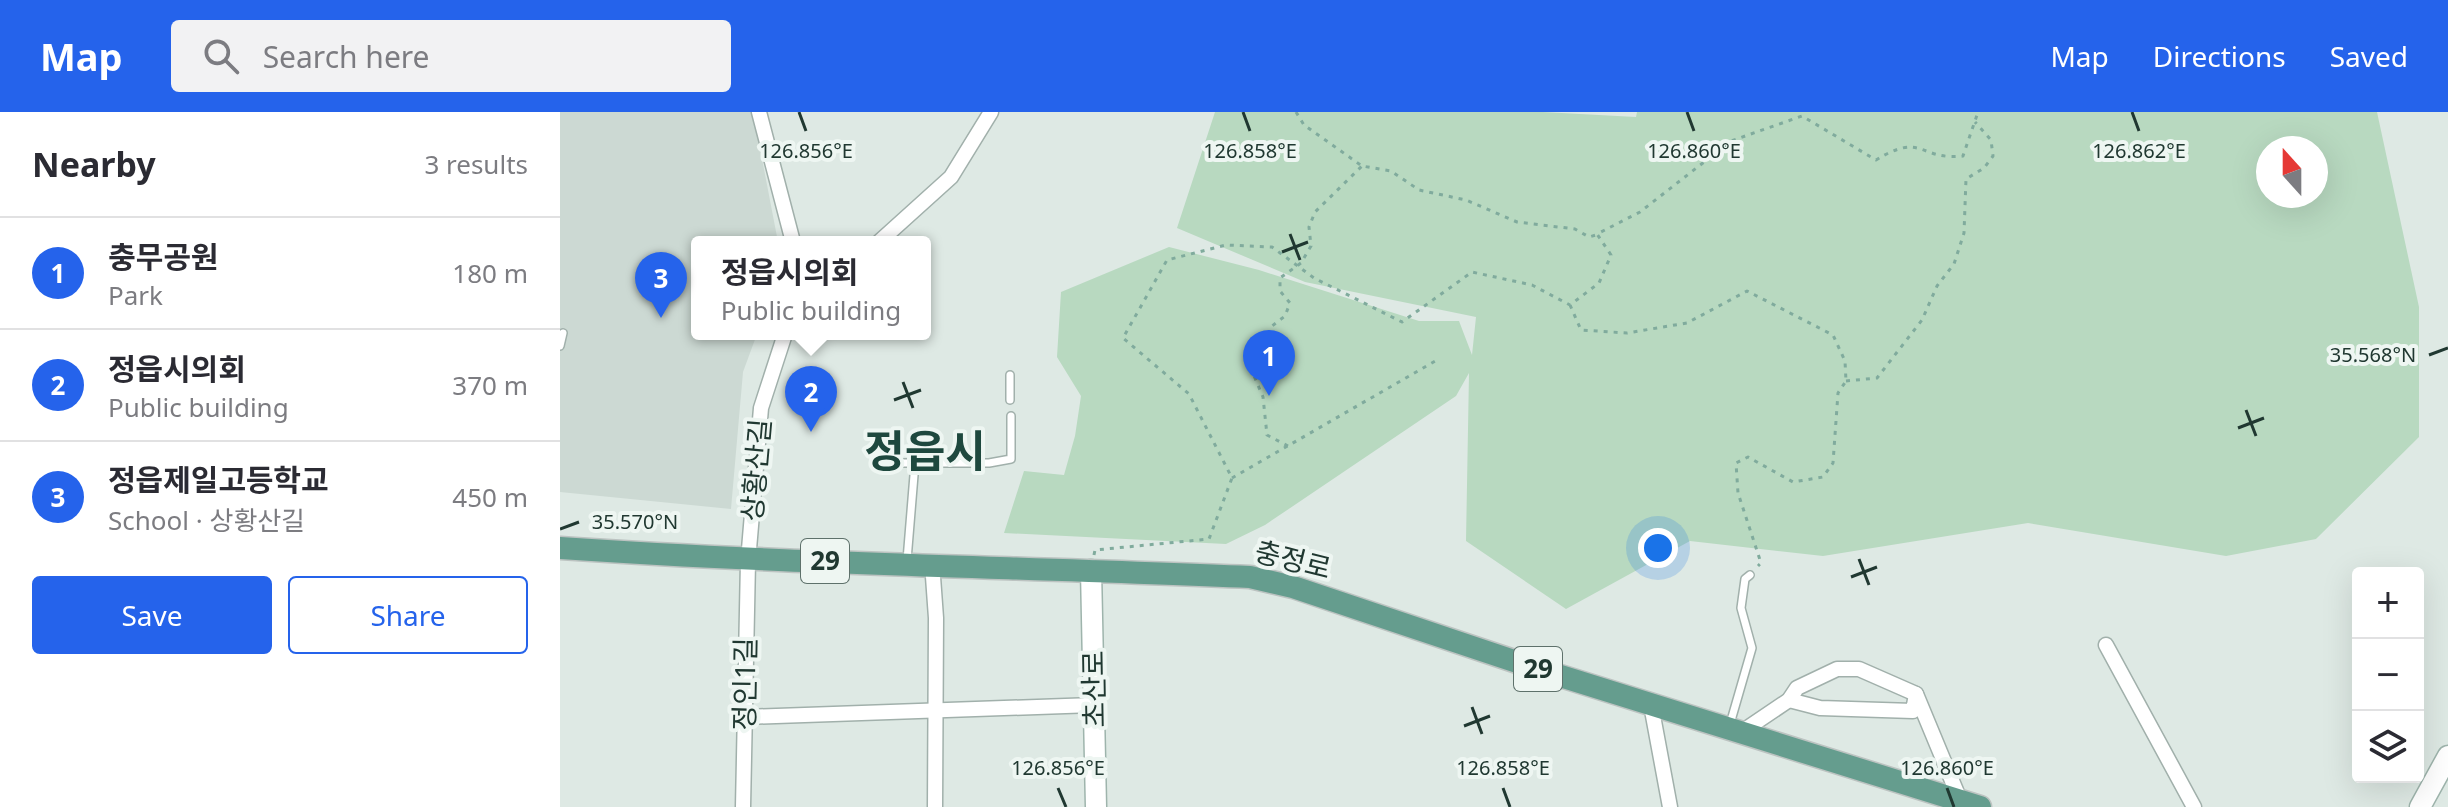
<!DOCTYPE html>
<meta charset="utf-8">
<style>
:root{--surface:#fff;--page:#f2f2f3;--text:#2b2b33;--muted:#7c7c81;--line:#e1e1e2;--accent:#2563eb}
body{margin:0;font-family:"Noto Sans","Noto Sans KR",sans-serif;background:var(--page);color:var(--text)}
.controls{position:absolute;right:24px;bottom:24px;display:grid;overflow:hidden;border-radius:8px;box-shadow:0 8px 32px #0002}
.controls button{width:72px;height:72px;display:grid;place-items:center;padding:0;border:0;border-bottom:2px solid var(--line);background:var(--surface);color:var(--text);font:40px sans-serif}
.compass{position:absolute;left:1696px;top:24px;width:72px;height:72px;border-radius:50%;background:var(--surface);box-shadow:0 8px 32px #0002;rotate:339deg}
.you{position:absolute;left:1098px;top:436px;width:28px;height:28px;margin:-20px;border:6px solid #fff;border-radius:50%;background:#1a73e8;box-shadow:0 0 0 12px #1a73e833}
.badge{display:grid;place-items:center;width:52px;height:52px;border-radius:50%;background:var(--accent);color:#fff;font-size:26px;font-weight:700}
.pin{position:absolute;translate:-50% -66px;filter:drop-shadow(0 2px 4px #0008)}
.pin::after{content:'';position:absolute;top:42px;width:28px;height:24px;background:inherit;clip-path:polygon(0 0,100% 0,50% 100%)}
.popup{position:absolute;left:131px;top:124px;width:240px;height:104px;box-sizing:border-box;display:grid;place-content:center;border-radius:8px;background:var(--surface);filter:drop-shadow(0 2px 6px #0005);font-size:26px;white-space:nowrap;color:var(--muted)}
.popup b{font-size:30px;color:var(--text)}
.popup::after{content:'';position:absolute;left:50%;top:100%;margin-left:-16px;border:16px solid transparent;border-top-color:var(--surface)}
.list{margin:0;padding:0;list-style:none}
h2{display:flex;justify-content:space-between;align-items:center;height:104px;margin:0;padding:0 32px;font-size:34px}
h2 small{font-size:26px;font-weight:400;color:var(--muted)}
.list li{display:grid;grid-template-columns:52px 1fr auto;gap:24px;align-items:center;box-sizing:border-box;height:112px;padding:0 32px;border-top:2px solid var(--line)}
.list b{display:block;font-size:30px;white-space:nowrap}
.list p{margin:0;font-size:26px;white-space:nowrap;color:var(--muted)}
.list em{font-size:26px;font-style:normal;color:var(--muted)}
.actions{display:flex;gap:16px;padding:24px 32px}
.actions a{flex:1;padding:18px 0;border:2px solid var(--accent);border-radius:8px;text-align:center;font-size:28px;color:var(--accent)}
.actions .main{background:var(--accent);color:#fff}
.icon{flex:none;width:44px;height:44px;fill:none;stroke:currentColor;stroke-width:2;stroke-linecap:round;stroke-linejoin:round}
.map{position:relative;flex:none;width:1888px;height:695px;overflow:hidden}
header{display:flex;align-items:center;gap:48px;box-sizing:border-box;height:112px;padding:0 40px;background:var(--accent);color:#fff}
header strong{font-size:38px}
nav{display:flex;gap:44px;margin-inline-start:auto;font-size:28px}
.search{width:560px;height:72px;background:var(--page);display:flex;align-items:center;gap:20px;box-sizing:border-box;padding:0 28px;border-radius:8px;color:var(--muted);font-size:30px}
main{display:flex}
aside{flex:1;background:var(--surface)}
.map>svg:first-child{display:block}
</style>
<header>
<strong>Map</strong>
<div class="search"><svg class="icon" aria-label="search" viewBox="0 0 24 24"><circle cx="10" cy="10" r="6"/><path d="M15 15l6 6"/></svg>Search here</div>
<nav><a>Map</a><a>Directions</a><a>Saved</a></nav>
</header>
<main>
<aside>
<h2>Nearby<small>3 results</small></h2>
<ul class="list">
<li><span class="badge">1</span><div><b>충무공원</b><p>Park</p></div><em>180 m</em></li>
<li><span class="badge">2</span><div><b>정읍시의회</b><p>Public building</p></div><em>370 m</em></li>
<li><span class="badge">3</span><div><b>정읍제일고등학교</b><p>School · 상황산길</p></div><em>450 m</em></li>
</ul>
<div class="actions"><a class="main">Save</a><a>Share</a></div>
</aside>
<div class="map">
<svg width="1888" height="695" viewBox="0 0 1888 695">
<rect width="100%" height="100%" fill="#dee9e4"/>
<path fill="#ccd9d3" d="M0,0H193L218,130H137V222H197L183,260L171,397L0,380Z"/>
<path fill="#b8d9c0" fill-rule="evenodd" d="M655,0H983L1076,5L1077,0H1817L1859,195V325L1756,427L1666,444L1468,411L1263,444L1130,429L1006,497L906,429L909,261L896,284L705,413L666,432L444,421L464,359L504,363L515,324L521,284L497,245L501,180L609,135L699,158L859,209H899L912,243L916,205L745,170L617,116ZM1708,36H1756V84H1708Z"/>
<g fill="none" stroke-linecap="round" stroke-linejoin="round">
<defs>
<g id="lane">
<path d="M0,234L3,221"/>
<path d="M450,263V288"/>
<path d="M335,351H429L451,347V304"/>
<path d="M347,448L355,351"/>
<path d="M1170,612L1192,536L1181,496L1185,467L1190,463"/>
</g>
<g id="street">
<path d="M199,0L233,130"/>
<path d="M319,130L391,65L431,0"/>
<path d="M372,451L376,506L375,695"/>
<path d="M1546,533L1634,695"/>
<path d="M1229,588L1260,596L1353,599L1356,582"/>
<path d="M1091,593L1110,695"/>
<path d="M185,605L534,593"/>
<path d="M1180,621L1229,588L1237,576L1277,557H1299L1356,582L1400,688"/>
<path d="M183,695L188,449L201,296L225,222"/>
</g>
<g id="secondary">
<path d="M531,458L536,695"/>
<path d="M1860,695L1888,644"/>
</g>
<path id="primary" d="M0,436C230,452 460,455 690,465L733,475L978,557L1420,695"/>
</defs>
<use href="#lane" stroke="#a1b0ab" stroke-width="10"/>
<use href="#street" stroke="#a1b0ab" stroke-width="17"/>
<use href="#secondary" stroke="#9eb4ac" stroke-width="23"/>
<use href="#primary" stroke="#bcc3c1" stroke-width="25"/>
<g stroke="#80ab9d" stroke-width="3" stroke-dasharray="4 6" stroke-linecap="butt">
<path d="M736,0L744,13L802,54L831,59L859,78L906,88L957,110L1015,117L1029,125L1036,123"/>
<path d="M1010,193L1021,218L1067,221L1127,211L1187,179L1273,223L1285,249L1286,269L1278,281L1273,351L1263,365L1233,370L1188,345L1176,351L1178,381L1201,451L1198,454"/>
<path d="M1286,269L1317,266L1362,208L1377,174L1394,152L1404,121L1406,67L1424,56L1433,44L1431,28L1415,10"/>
<path d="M728,334L707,323L703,285L692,259L712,214L725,204L730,191L720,179V166L741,151L751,134L749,115L755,100L802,54"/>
<path d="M672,366L877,248"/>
<path d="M534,443L535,438L649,427L672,366L629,282L563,226L607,148L666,133L712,135L754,166L842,210L912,160L972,173L1010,193L1039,171L1051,143L1037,122L1080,100L1171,29L1242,4L1316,48C1363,19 1359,49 1403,44L1418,0"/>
</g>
<use href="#lane" stroke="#fff" stroke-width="7"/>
<use href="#street" stroke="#fff" stroke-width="14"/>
<use href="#secondary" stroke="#fff" stroke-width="20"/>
<use href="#primary" stroke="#659d8e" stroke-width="22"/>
</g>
<path fill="none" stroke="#203831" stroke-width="3" d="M239,0L246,19M683,0L690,19M1127,0L1134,19M1572,0L1579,19M730,122L740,148M722,140L748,130M1869,243L1888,236M343,270L353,296M334,288L361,278M1686,298L1696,324M1678,316L1704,306M0,417L19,410M1299,447L1309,473M1291,465L1317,455M912,595L922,622M904,614L930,604M498,676L506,695M943,676L950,695M1387,676L1394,695"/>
<g text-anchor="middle" stroke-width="8" stroke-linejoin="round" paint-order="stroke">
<g fill="#eef6f2" stroke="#5e716b" stroke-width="2">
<rect x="241" y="427" width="48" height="44" rx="6"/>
<rect x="954" y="535" width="48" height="44" rx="6"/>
</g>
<g font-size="26" font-weight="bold" fill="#203831">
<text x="265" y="458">29</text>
<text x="978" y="566">29</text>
</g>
<g font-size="28" fill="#203831" stroke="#eef6f2">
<text transform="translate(196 358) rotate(-85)" y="10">상황산길</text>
<text transform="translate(733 448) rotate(14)" y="10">충정로</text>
<text transform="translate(185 572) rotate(-89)" y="10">정인1길</text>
<text transform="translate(534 577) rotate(-91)" y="10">초산로</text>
</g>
<g font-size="44" font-weight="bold" fill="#1e483e" stroke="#eef6f2">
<text x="365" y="355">정읍시</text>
</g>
</g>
<g font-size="20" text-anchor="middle" fill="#203831" stroke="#eef6f2" stroke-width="8" stroke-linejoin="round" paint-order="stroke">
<text x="1134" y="46">126.860°E</text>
<text x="246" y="46">126.856°E</text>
<text x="690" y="46">126.858°E</text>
<text x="1579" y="46">126.862°E</text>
<text x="1813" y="250">35.568°N</text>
<text x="75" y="417">35.570°N</text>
<text x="498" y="663">126.856°E</text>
<text x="943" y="663">126.858°E</text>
<text x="1387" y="663">126.860°E</text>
</g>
</svg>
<div class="controls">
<button>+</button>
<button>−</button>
<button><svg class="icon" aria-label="layers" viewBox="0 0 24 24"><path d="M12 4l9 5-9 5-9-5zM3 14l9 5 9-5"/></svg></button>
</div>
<svg class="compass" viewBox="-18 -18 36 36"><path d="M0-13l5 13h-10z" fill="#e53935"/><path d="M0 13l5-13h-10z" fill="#7c7c81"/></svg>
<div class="you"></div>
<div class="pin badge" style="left:709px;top:284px">1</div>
<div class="pin badge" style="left:251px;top:320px">2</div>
<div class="popup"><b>정읍시의회</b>Public building</div>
<div class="pin badge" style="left:101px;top:206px">3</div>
</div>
</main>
